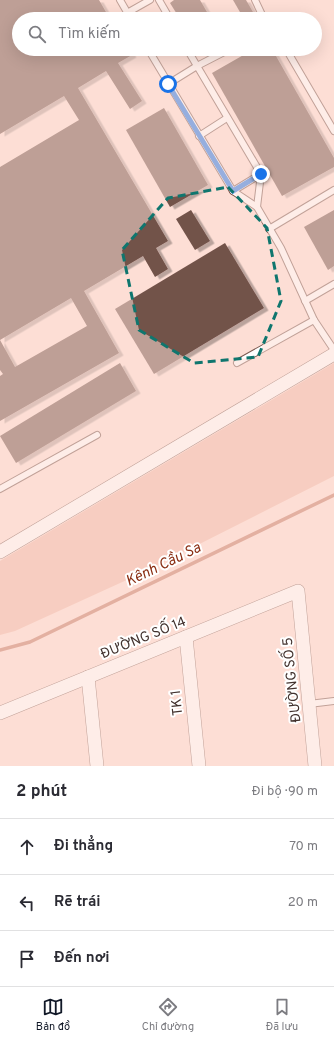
<!DOCTYPE html>
<html lang="vi">
<meta charset="utf-8">
<style>
:root{--surface:#fff;--page:#f7f7f7;--text:#2b2b33;--muted:#7c7c81;--line:#e1e1e2;--accent:#111827}
body{margin:0;font-family:Overpass,sans-serif;background:var(--page);color:var(--text)}
.stop{position:absolute;width:12px;height:12px;margin:-9px;border:3px solid #1a73e8;border-radius:50%;background:#fff}
.stop.end{background:#1a73e8;border-color:#fff;box-shadow:0 1px 4px #0008}
.list{margin:0;padding:0;list-style:none}
h2{display:flex;justify-content:space-between;align-items:center;height:52px;margin:0;padding:0 16px;font-size:17px}
h2 small{font-size:13px;font-weight:400;color:var(--muted)}
.list li{display:grid;grid-template-columns:26px 1fr auto;gap:12px;align-items:center;box-sizing:border-box;height:56px;padding:0 16px;border-top:1px solid var(--line)}
.list b{display:block;font-size:15px;white-space:nowrap}
.list em{font-size:13px;font-style:normal;color:var(--muted)}
.icon{flex:none;width:22px;height:22px;fill:none;stroke:currentColor;stroke-width:2;stroke-linecap:round;stroke-linejoin:round}
.map{position:relative;flex:none;width:334px;height:766px;overflow:hidden}
.search{position:absolute;background:var(--surface);box-shadow:0 4px 16px #0002;left:12px;right:12px;top:12px;height:44px;display:flex;align-items:center;gap:10px;box-sizing:border-box;padding:0 14px;border-radius:22px;color:var(--muted);font-size:15px}
.sheet{height:220px;background:var(--surface)}
nav{display:flex;justify-content:space-around;align-items:center;box-sizing:border-box;height:56px;border-top:1px solid var(--line);background:var(--surface);font-size:11px;color:var(--muted)}
nav a{display:grid;justify-items:center;gap:2px}
nav .on{color:var(--accent)}
.map>svg:first-child{display:block}
</style>
<div class="map">
<svg width="334" height="766" viewBox="0 0 334 766">
<defs>
<filter id="shadow"><feDropShadow dx="4.5" dy="2.5" stdDeviation="0" flood-color="#0004"/></filter>
</defs>
<rect width="100%" height="100%" fill="#fdded5"/>
<path fill="#f0b9a8" d="M334,363V476L142,573L15,631L0,635V561Z"/>
<g fill="none" stroke-linecap="round" stroke-linejoin="round">
<path stroke="#c37863" stroke-width="3.5" d="M0,650L30,642L334,495"/>
</g>
<g fill="#725249" filter="url(#shadow)">
<path d="M0,0H99L110,19H19V49H128L132,55L118,63L142,101L130,109L106,71L78,88L168,241L156,248L168,269L155,277L143,256L84,291L119,353L0,421V376L3,374L0,370V340L15,367L87,326L71,298L0,340V167L79,120L64,96L0,134Z"/>
<path d="M174,0H200L211,19H180L170,3Z"/>
<path d="M233,0H246L257,19H244Z"/>
<path d="M199,49H213L203,55Z"/>
<path d="M254,49H272L334,158V167L282,196L212,73Z"/>
<path d="M164,108L208,185L170,207L126,130Z"/>
<path d="M191,210L210,241L195,250L176,219Z"/>
<path d="M334,210V266L328,270L304,227Z"/>
<path d="M225,243L264,308L154,374L115,309Z"/>
<path d="M120,363L136,391L16,463L0,436Z"/>
</g>
<g fill="none" stroke-linecap="round" stroke-linejoin="round">
<defs>
<g id="lane">
<path d="M120,0L131,19"/>
<path d="M159,0L170,19"/>
<path d="M255,0L264,19"/>
<path d="M127,13L150,0"/>
<path d="M148,49L233,191L257,207L281,248L314,320L334,350"/>
<path d="M187,49L261,174L257,207"/>
<path d="M286,49L334,131"/>
<path d="M168,84L197,66L230,49"/>
<path d="M199,136L227,118"/>
<path d="M233,191L261,174"/>
<path d="M269,229L334,190"/>
<path d="M305,301L334,284"/>
<path d="M237,363L314,320"/>
<path d="M0,489L97,435"/>
<path d="M309,704L334,701"/>
</g>
<g id="street">
<path d="M0,552L334,354"/>
<path d="M186,637L199,766"/>
<path d="M88,677L97,766"/>
<path d="M0,713L298,591L315,766"/>
</g>
</defs>
<use href="#lane" stroke="#79584f" stroke-width="8"/>
<use href="#street" stroke="#79584f" stroke-width="14"/>
<use href="#lane" stroke="#fff" stroke-width="6"/>
<use href="#street" stroke="#fff" stroke-width="13"/>
</g>
<g fill="none" stroke-linecap="round" stroke-linejoin="round">
<path stroke="#1a73e8" stroke-width="5" d="M168,84L233,191L261,174"/>
</g>
<path d="M0 0H334V766H0ZM228,187L267,228L281,301L258,357L194,363L139,330L122,250L168,198Z" fill="#fdded5" fill-opacity=".55" fill-rule="evenodd"/>
<path fill="none" stroke="#0f766e" stroke-width="3" stroke-dasharray="8 5" stroke-linejoin="round" d="M228,187L267,228L281,301L258,357L194,363L139,330L122,250L168,198Z"/>
<g text-anchor="middle" stroke-width="4" stroke-linejoin="round" paint-order="stroke">
<g font-size="14" fill="#42322e" stroke="#fff">
<text transform="translate(143 637) rotate(-22)" y="5">ĐƯỜNG SỐ 14</text>
<text transform="translate(291 680) rotate(-96)" y="5">ĐƯỜNG SỐ 5</text>
<text transform="translate(176 703) rotate(-96)" y="5">TK 1</text>
</g>
<g font-size="15" font-style="italic" fill="#8a2f14" stroke="#fff">
<text transform="translate(163 564) rotate(-26)" y="5">Kênh Cầu Sa</text>
</g>
</g>
</svg>
<div class="stop" style="left:168px;top:84px"></div>
<div class="stop end" style="left:261px;top:174px"></div>
<div class="search"><svg class="icon" aria-label="search" viewBox="0 0 24 24"><circle cx="10" cy="10" r="6"/><path d="M15 15l6 6"/></svg>Tìm kiếm</div>
</div>
<section class="sheet">
<h2>2 phút<small>Đi bộ · 90 m</small></h2>
<ul class="list">
<li><svg class="icon" aria-label="ahead" viewBox="0 0 24 24"><path d="M12 20V5M6 11l6-6 6 6"/></svg><div><b>Đi thẳng</b></div><em>70 m</em></li>
<li><svg class="icon" aria-label="left" viewBox="0 0 24 24"><path d="M17 20v-9H6M10 6l-5 5 5 5"/></svg><div><b>Rẽ trái</b></div><em>20 m</em></li>
<li><svg class="icon" aria-label="arrive" viewBox="0 0 24 24"><path d="M6 21V4h12l-3 4 3 4H6"/></svg><div><b>Đến nơi</b></div></li>
</ul>
</section>
<nav>
<a class="on"><svg class="icon" aria-label="map" viewBox="0 0 24 24"><path d="M3 6l6-2 6 2 6-2v14l-6 2-6-2-6 2zM9 4v14M15 6v14"/></svg>Bản đồ</a>
<a><svg class="icon" aria-label="directions" viewBox="0 0 24 24"><path d="M12 3l9 9-9 9-9-9zM9 14v-3h6M13 9l2 2-2 2"/></svg>Chỉ đường</a>
<a><svg class="icon" aria-label="saved" viewBox="0 0 24 24"><path d="M7 4h10v16l-5-4-5 4z"/></svg>Đã lưu</a>
</nav>
